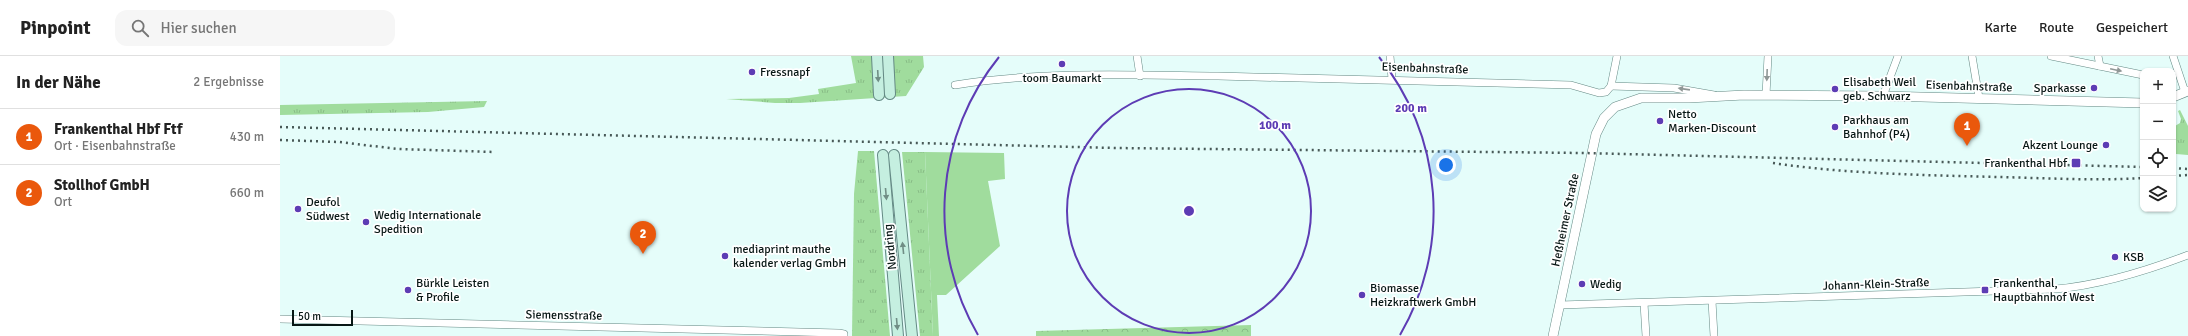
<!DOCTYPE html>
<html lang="de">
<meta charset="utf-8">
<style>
:root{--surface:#fff;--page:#f6f6f6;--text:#222;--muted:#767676;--line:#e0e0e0;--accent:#ea580c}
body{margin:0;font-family:Signika,sans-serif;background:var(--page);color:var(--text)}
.controls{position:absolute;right:12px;top:12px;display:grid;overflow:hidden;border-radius:8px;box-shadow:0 1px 3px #0004}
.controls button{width:36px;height:36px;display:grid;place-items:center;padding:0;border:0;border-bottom:1px solid var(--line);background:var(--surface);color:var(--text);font:20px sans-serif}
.scale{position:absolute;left:12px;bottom:10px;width:61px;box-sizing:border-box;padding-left:4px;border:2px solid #081715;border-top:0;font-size:11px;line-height:14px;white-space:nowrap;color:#081715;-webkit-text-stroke:3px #fff;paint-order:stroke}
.you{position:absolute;left:1166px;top:109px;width:14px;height:14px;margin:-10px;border:3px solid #fff;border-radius:50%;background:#1a73e8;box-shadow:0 0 0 6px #1a73e833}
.badge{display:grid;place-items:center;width:26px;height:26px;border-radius:50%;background:var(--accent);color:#fff;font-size:13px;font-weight:700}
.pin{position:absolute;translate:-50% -33px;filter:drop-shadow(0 1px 2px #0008)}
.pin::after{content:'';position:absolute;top:21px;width:14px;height:12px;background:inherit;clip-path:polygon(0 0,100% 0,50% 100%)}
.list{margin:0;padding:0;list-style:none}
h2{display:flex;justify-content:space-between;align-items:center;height:52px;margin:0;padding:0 16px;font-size:17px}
h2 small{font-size:13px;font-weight:400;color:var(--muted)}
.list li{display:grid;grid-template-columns:26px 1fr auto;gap:12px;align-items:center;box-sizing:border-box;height:56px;padding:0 16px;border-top:1px solid var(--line)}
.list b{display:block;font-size:15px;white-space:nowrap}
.list p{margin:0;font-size:13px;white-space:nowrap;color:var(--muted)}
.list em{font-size:13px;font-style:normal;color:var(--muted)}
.icon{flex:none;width:22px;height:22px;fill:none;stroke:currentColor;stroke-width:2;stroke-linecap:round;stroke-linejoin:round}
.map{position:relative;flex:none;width:1908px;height:280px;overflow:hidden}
header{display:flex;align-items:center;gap:24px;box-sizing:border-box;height:56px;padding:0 20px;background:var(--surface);border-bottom:1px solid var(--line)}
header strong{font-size:19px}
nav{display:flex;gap:22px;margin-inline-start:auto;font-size:14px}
.search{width:280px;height:36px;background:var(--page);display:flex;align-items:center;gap:10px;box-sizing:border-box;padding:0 14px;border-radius:12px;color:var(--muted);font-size:15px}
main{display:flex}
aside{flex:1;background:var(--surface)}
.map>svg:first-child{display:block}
</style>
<header>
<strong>Pinpoint</strong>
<div class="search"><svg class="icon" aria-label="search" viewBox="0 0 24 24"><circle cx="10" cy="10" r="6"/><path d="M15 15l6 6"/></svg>Hier suchen</div>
<nav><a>Karte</a><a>Route</a><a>Gespeichert</a></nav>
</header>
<main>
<aside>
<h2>In der Nähe<small>2 Ergebnisse</small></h2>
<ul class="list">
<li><span class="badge">1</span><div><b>Frankenthal Hbf Ftf</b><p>Ort · Eisenbahnstraße</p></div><em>430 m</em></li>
<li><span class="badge">2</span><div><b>Stollhof GmbH</b><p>Ort</p></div><em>660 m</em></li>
</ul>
</aside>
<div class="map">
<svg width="1908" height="280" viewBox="0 0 1908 280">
<defs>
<pattern id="grass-tufts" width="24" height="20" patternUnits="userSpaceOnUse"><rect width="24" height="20" fill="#a0dc9d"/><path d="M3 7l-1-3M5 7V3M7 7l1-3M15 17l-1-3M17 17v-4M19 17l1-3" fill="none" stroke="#88bc86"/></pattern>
<pattern id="park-crowns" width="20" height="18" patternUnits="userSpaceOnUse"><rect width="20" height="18" fill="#a0dc9d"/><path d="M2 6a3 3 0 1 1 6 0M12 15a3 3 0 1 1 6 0" fill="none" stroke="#88bc86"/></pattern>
</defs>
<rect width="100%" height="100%" fill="#e5fdfa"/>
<g fill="url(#grass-tufts)">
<path d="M571,0H643L644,11L626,40L520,47H495L446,43L509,42L539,38L538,33L576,27Z"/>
<path d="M207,45L204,51L148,56L0,59V49Z"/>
<path d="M1900,54L1908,70V99L1896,98L1894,96L1895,70L1900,67L1901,63L1898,55Z"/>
<path d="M578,95H594L610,280H572L574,138Z"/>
<path d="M622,96H645L653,280H640Z"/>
</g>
<path fill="url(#park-crowns)" d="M971,269V280H756V275Z"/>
<path fill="#a0dc9d" d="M645,96L724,97L725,123L708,125L720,190L666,239H657L659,280H653Z"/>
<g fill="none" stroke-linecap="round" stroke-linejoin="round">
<defs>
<g id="minor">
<path d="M857,0L860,20"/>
<path d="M1110,0L1112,23"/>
<path d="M1692,0L1699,42"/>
<path d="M1771,0L1863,19"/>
<path d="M1818,0L1820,10"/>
<path d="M1893,0L1905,36"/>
<path d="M675,29C761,15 850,19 938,20C1055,22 1173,25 1291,29L1319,37L1326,36L1331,30L1337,0"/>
<path d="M1331,30L1394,32L1434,39"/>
<path d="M1486,39L1488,0"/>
<path d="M1603,40L1618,0"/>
<path d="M1432,245L1434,280"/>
<path d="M1364,247L1366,280"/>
<path d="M1280,249L1776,233C1821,229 1866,215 1908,199"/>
<path d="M0,263L559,277L564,278V280"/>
</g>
<g id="tertiary">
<path d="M1893,41L1908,35"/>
<path d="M1273,280L1316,78L1324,62L1335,51L1361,42H1409L1464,39L1603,40L1863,47"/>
</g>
<g id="secondary">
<path d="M597,0L599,39"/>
<path d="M608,0L610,38"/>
<path d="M603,99L618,280"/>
<path d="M614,99L632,280"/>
</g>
</defs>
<use href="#minor" stroke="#648984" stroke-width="8"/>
<use href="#tertiary" stroke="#648984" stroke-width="10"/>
<use href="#secondary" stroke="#648984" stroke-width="12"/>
<use href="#minor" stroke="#fff" stroke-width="7"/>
<use href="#tertiary" stroke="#fff" stroke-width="9"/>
<use href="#secondary" stroke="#c5efe0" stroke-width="10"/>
<g stroke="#485957" stroke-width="2.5" stroke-dasharray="2 4" stroke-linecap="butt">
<path d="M0,71L835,92L1303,97L1863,111"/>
<path d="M0,84L59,86L118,93L214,96"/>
<path d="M1493,107C1567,118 1642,119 1717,121C1766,122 1815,125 1863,122"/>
<path d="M1893,112L1908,113"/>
<path d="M1893,120L1908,119"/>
</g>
</g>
<defs><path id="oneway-solid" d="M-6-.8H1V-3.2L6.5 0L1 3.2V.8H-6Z"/></defs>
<g fill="#909796">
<use href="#oneway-solid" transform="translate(1836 14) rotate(12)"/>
<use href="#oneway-solid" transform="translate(1487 19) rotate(92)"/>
<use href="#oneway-solid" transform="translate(1404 33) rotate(-172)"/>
</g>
<g fill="#708e85">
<use href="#oneway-solid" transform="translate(598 20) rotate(87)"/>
<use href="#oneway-solid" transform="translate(606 138) rotate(85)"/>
<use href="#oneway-solid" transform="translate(623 192) rotate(-96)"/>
<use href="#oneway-solid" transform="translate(617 268) rotate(85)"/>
</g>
<g fill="none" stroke="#5d3cb4" stroke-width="2">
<circle cx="909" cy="155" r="122"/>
<path d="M698 279A245 245 0 0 1 719 1M1099 1A245 245 0 0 1 1120 279"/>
</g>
<g fill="#5d3cb4" stroke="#fff" stroke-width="1.5">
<circle cx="782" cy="8" r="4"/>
<circle cx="472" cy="16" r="4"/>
<circle cx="1814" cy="32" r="4"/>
<circle cx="1555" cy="33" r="4"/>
<circle cx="1380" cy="65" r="4"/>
<circle cx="1555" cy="71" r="4"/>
<circle cx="1826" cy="89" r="4"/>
<rect x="1791" y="102" width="10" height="10" rx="2"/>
<circle cx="18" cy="153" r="4"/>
<circle cx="86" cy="166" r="4"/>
<circle cx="445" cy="200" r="4"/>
<circle cx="1835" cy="201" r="4"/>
<circle cx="1302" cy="228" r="4"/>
<circle cx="128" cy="234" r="4"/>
<rect x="1701" y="230" width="8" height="8" rx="2"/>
<circle cx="1082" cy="239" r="4"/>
</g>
<g text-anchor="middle" stroke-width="3.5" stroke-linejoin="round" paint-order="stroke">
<g font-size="12" fill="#081715" stroke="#fff">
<text transform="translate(1145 12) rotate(2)" y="4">Eisenbahnstraße</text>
<text transform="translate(1689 30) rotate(2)" y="4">Eisenbahnstraße</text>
<text transform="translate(1285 164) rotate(-78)" y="4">Heßheimer Straße</text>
<text transform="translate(610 191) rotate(-96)" y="4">Nordring</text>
<text transform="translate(1596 228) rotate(-2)" y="4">Johann-Klein-Straße</text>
<text transform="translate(284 259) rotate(1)" y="4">Siemensstraße</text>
</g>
<g font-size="12" fill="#081715" stroke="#fff" text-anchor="start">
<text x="480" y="20">Fressnapf</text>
<text x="782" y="26" text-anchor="middle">toom Baumarkt</text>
<text x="1563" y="30">Elisabeth Weil<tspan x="1563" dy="14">geb. Schwarz</tspan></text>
<text x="1806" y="36" text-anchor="end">Sparkasse</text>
<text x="1388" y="62">Netto<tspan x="1388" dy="14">Marken-Discount</tspan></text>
<text x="1563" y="68">Parkhaus am<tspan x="1563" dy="14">Bahnhof (P4)</tspan></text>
<text x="1818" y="93" text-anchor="end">Akzent Lounge</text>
<text x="1787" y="111" text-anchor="end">Frankenthal Hbf</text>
<text x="26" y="150">Deufol<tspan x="26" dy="14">Südwest</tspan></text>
<text x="94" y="163">Wedig Internationale<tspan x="94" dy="14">Spedition</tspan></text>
<text x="453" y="197">mediaprint mauthe<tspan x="453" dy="14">kalender verlag GmbH</tspan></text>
<text x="1843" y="205">KSB</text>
<text x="136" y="231">Bürkle Leisten<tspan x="136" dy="14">&amp; Profile</tspan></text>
<text x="1713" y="231">Frankenthal,<tspan x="1713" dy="14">Hauptbahnhof West</tspan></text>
<text x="1310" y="232">Wedig</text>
<text x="1090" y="236">Biomasse<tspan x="1090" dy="14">Heizkraftwerk GmbH</tspan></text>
</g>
</g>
<circle cx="909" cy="155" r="6" fill="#5d3cb4" stroke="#fff" stroke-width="2"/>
<g font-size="12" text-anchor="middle" font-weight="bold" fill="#5d3cb4" stroke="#fff" stroke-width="3.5" stroke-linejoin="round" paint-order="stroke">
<text x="1131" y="56">200 m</text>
<text x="995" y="73">100 m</text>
</g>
</svg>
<div class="controls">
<button>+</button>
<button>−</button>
<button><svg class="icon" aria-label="locate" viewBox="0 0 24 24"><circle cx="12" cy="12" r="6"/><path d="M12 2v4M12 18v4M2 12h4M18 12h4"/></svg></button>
<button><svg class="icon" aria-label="layers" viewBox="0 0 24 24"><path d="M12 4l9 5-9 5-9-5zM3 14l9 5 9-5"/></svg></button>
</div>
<div class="scale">50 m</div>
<div class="you"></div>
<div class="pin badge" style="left:1687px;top:90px">1</div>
<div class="pin badge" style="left:363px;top:198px">2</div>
</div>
</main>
